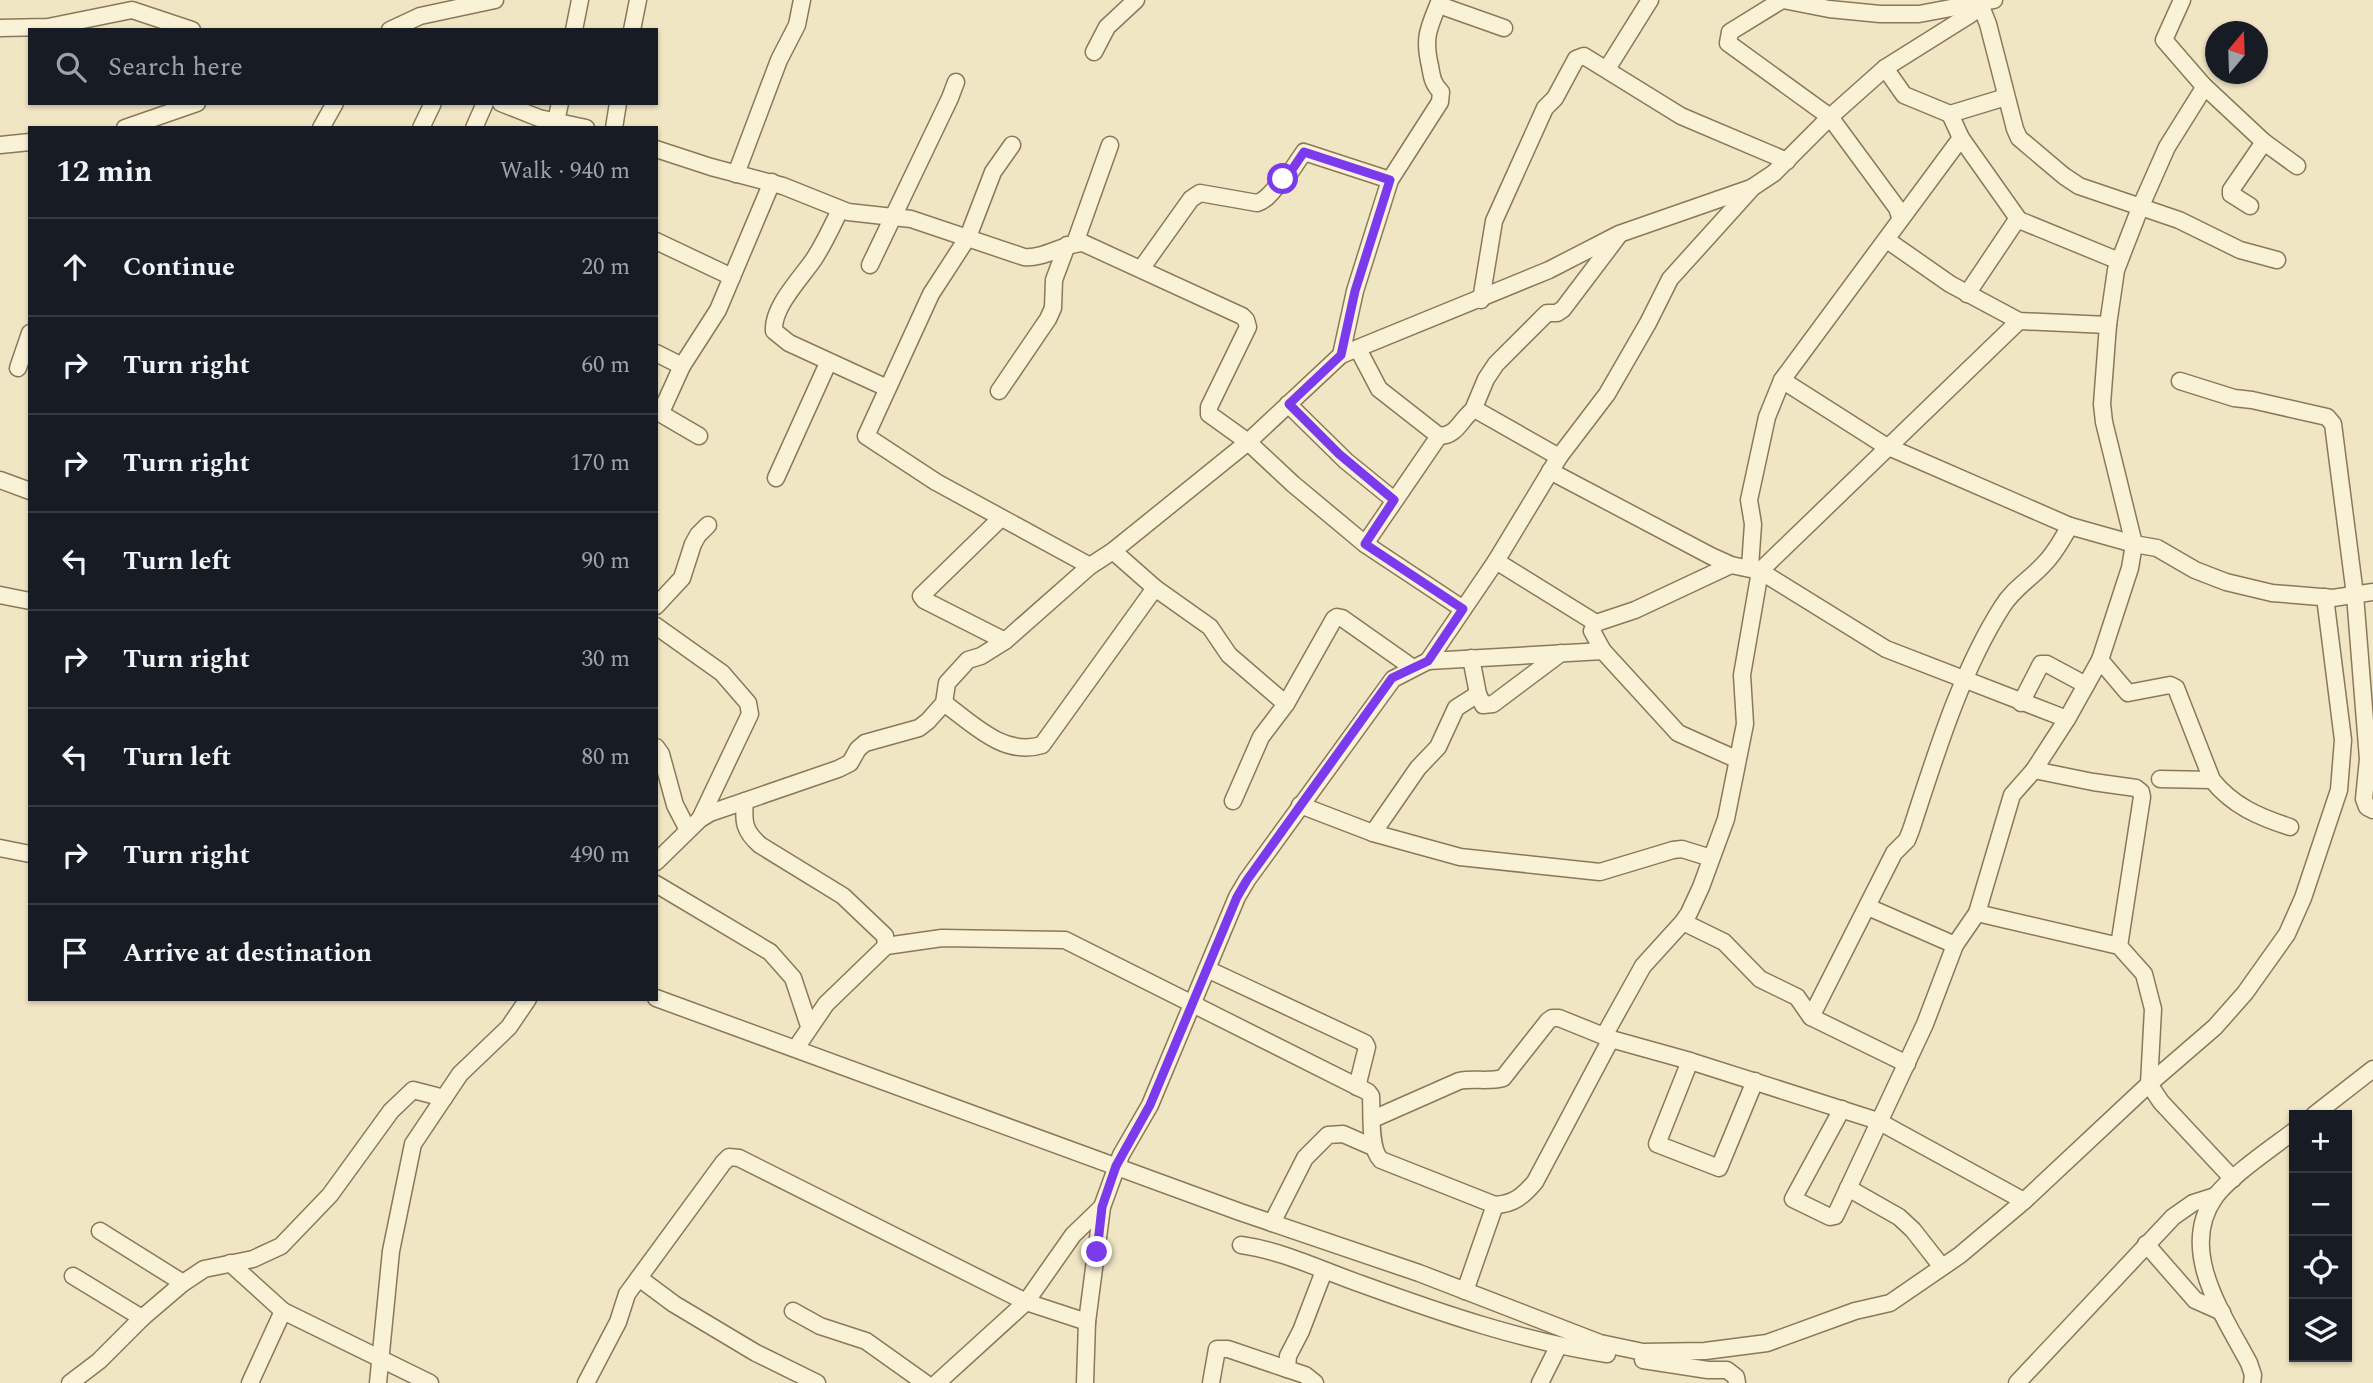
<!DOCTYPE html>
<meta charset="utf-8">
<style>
:root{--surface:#171b24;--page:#242831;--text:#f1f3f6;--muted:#9ea1a6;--line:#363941}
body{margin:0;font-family:Spectral,serif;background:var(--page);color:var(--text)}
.controls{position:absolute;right:21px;bottom:21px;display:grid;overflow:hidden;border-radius:0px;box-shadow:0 2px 5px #0004}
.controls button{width:63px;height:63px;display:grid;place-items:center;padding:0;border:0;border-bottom:2px solid var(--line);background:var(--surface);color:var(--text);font:35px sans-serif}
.compass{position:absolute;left:2205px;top:21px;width:63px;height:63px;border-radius:50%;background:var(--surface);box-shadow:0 2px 5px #0004;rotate:19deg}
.stop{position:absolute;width:21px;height:21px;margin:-16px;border:5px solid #7c3aed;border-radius:50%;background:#fff}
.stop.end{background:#7c3aed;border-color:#fff;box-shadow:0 2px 7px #0008}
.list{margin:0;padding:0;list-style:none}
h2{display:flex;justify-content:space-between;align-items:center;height:91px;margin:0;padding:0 28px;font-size:30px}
h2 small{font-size:23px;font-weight:400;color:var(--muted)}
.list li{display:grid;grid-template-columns:46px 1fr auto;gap:21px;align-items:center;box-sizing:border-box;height:98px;padding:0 28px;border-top:2px solid var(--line)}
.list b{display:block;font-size:26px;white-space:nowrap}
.list em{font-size:23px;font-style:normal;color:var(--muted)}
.icon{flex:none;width:38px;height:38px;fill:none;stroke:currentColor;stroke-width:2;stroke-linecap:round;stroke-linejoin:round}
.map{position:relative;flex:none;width:2373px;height:1383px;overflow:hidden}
.search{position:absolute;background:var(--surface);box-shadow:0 2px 5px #0004;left:28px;top:28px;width:630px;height:77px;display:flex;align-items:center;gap:18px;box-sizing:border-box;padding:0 24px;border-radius:0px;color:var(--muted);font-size:26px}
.panel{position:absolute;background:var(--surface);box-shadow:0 2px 5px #0004;left:28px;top:126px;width:630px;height:875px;border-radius:0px}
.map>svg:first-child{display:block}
</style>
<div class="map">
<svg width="2373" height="1383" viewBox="0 0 2373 1383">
<rect width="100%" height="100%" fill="#f0e6c4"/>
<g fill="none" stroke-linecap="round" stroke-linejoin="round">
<defs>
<g id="minor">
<path d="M1782,0L1730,32L1728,43L1830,117L1897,208L1900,217"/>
<path d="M1783,0L1829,9L1880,14H1919L1994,0"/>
<path d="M1439,5L1504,28"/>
<path d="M0,28L48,27L132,10L192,30"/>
<path d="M390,30L420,16L495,0"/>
<path d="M574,30L580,0"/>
<path d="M632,30L638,0"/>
<path d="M1094,52L1107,27L1136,0"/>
<path d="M1885,68L1904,95L1950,114L2006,97"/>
<path d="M1607,69L1650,0"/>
<path d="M2203,85L2264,142L2297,166"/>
<path d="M501,103L539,118L586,128"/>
<path d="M1950,114L1961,138L2019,220L2119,261"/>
<path d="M556,121L560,103"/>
<path d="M125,128L197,103"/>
<path d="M321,128L335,103"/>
<path d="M421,128L433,103"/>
<path d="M474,128L485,103"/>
<path d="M614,128L618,103"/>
<path d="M0,145L30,142"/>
<path d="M1012,145L993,172L968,237L931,294L866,436L936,482L1090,566"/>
<path d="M656,149L711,167L783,186L848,212L911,219L1024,257C1044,259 1062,244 1083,243L1242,316L1246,320L1248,327L1209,407V414L1248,442L1293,484L1365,544L1463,609"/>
<path d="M736,174L779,60L797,25L802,0"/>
<path d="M2250,206L2231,194V190L2264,142"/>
<path d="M840,210C832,226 824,244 814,259C802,277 772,307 774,331L789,343L887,388"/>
<path d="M1887,240L1950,284L2019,321L2108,325"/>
<path d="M656,241L732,277"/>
<path d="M1075,243L1110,145"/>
<path d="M870,265L950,98L956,82"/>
<path d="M1141,269L1191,199L1200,193L1257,203C1271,199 1275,184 1287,177L1304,152L1390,180"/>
<path d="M1967,294L2016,221L2019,220"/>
<path d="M1481,300L1494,221L1545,108L1555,98L1576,59L1584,56L1681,116L1787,161"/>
<path d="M1358,349L1379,389L1439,436C1457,436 1460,420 1473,410L1486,379L1496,364L1547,313H1557L1563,309L1619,235"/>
<path d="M656,353L682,366"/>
<path d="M1341,355L1355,291L1390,180L1440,102L1441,92C1433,84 1432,78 1430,66C1423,36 1429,28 1440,0"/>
<path d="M18,368L30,333"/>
<path d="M1782,380L1884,445L2070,526L2134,544L2157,548L2195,570L2226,582L2272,593L2333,598L2373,592"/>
<path d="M2180,381L2234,398L2252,400L2327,417L2333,424L2355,595L2368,759L2364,799L2367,807L2373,810"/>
<path d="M999,391L1048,319L1053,308L1054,280L1067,245"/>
<path d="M1288,404L1346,461L1394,500"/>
<path d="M1473,410L1478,411L1559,457"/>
<path d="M699,436L663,415L662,410L682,366L718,310L772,182"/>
<path d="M1550,471L1711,556L1731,565L1760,571L1886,649L2067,719"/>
<path d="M776,478L828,363"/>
<path d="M0,480L30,491"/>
<path d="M1000,519L921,596L924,600L1005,641"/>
<path d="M1365,544L1439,436"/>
<path d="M1113,551L1155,588L1210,627L1229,655L1286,704"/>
<path d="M1496,561L1596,623"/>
<path d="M1750,567L1753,524L1749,500L1767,417L1782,380L1961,138"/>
<path d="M0,595L30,601"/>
<path d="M656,606L682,578L693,544L698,535L708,525"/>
<path d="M1596,623L1592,631L1603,651L1678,733L1736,759"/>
<path d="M1596,623L1635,610L1731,565"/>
<path d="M656,626L722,673L748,703L750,714L700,819"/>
<path d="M1471,658L1478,694L1483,705L1493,704L1561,653"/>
<path d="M2100,660L2130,568L2134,544L2104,422L2102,404L2108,325L2116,270L2140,208L2167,147L2202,91L2203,85L2164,40L2182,0"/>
<path d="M1428,661L1603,651"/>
<path d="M944,703C973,724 1004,757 1042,745L1155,588"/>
<path d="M2021,703L2041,664H2047L2086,685"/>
<path d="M656,747L661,754L675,805L688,830"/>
<path d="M2034,770L2093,782L2136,788L2141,792L2142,797L2119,946"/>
<path d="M2160,779L2212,780"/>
<path d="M745,801C743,822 744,831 760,845L843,896L885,936L886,946"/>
<path d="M1233,801L1261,737L1286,704L1334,619L1337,617L1342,618L1413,668"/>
<path d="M1300,805L1373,833L1460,857L1600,872L1673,850L1682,849L1711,858"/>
<path d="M1373,833L1418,768L1438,747L1456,708L1478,694"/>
<path d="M0,848L30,854"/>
<path d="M656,862L700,819L710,813L838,769L850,763L858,749L865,743L919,728L928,721L944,703L947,683L968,660L981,656L1005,641L1090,566L1113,551L1248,442L1341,355L1549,270L1619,234L1751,188"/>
<path d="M656,884L770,952L793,978L809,1026"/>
<path d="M1868,907L1955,945"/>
<path d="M1977,913L2119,946L2144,974L2153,1009L2149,1084L2161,1102L2233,1179"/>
<path d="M1683,922L1724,942L1760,979L1797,997L1811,1017L1907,1064"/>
<path d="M1207,969L1365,1043L1367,1047L1357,1087"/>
<path d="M656,998L1240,1212L1419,1273L1600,1343L1643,1352L1705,1351L1767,1343L1855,1311L1890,1303L1960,1255L2024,1201L2149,1084L2215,1027L2245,993L2287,934L2303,898L2339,790L2343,740L2325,597"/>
<path d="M1811,1017L1894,853L1907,840L1911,830C1935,757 1960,673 2002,607C2013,589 2029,580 2043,565C2055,554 2062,539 2070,526"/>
<path d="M1604,1036L1643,966L1683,922L1689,913L1701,887L1726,819L1745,724L1742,675L1760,571L2019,321"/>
<path d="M796,1048L826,1004L886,946L942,938L1065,940L1368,1092L1371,1096C1372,1113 1369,1149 1381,1160L1495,1205C1514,1204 1523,1196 1535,1182L1611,1039"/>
<path d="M1690,1061L1657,1144L1719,1168L1755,1081"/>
<path d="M1842,1109L1793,1199L1830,1217L1835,1216L1837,1212L1925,1024L1955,945L1977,913L2012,795L2034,770L2067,719L2100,660L2128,693L2170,685L2176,688L2212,780C2233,806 2259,817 2290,827"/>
<path d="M2314,1115L2373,1069"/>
<path d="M1373,1119L1459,1081C1474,1078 1489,1082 1503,1078L1548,1021L1552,1018H1559L1611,1039L1690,1061L1878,1121L2024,1201"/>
<path d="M1848,1188L1899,1217L1913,1230L1942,1267"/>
<path d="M1272,1223L1305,1158L1328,1135L1343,1134L1373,1147"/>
<path d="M100,1231L183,1283"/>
<path d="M2146,1244L2195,1300L2222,1312"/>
<path d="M1241,1245C1284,1251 1323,1271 1364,1285C1444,1314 1522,1341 1607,1354"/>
<path d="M230,1263L283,1311L430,1383"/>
<path d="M73,1276L142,1318"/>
<path d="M639,1278L674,1304L756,1353L817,1383"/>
<path d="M1465,1291L1495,1205"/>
<path d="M793,1311L820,1326L866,1341L925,1383"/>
<path d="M1643,1360L1708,1370H1727L1736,1377L1737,1383"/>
<path d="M70,1383L99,1361L142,1318L183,1283L204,1269L253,1259L281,1246L330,1195L391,1111L413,1090L444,1098"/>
<path d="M250,1383L283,1311"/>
<path d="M378,1383L391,1251L413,1144L460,1074L509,1027L528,999"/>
<path d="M586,1383L618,1322L627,1294L723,1163L729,1157L739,1158L1026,1302L1087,1322"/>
<path d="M937,1383L1026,1302L1073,1235L1102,1207"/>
<path d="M1085,1383L1087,1322L1102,1207L1121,1155L1150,1105L1237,897L1247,880L1393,679L1428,661L1496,561L1559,457L1607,394L1648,323L1670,279L1753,187L1774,173L1830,117L1885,68L1971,14L1980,4L1988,24L2015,129L2019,138L2064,176L2079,186L2179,220L2240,250L2277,260"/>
<path d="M1211,1383L1217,1349H1228L1287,1369"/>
<path d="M1315,1383L1305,1375L1287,1369L1288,1356L1301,1331L1324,1271"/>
<path d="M1540,1383L1558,1347"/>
<path d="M2017,1383L2173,1217L2193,1203L2215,1196"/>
<path d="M2252,1383L2253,1375L2249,1363C2224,1316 2177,1250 2215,1197C2229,1177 2273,1147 2294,1131"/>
</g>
</defs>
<use href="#minor" stroke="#8b7859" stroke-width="19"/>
<use href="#minor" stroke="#faf2d7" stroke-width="16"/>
</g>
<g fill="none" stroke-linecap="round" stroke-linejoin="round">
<path stroke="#7c3aed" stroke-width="9" d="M1097,1252L1102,1207L1116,1166L1150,1105L1237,897L1247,880L1392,678L1428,661L1463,609L1365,544L1394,500L1339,454L1289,404L1341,355L1355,291L1390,180L1304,152L1287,177L1283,179"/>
</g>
</svg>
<div class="controls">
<button>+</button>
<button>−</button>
<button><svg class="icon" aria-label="locate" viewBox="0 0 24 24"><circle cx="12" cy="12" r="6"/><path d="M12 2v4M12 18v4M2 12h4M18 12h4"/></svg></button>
<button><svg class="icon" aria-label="layers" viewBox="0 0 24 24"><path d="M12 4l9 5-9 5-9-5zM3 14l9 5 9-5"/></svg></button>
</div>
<svg class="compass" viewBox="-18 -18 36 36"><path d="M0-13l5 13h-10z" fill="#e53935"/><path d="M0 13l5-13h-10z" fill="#9ea1a6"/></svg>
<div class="stop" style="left:1283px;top:179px"></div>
<div class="stop end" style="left:1097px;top:1252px"></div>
<div class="search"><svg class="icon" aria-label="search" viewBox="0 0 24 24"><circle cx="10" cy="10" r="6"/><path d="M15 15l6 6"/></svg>Search here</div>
<section class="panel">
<h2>12 min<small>Walk · 940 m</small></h2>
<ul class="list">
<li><svg class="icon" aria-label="ahead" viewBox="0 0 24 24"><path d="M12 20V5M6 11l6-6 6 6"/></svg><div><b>Continue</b></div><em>20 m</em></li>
<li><svg class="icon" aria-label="right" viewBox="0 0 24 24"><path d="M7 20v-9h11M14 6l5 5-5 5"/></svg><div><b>Turn right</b></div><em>60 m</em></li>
<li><svg class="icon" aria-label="right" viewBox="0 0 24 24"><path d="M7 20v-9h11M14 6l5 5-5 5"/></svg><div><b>Turn right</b></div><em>170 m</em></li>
<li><svg class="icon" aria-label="left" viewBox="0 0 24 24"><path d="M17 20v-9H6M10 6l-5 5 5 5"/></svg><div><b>Turn left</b></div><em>90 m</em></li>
<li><svg class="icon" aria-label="right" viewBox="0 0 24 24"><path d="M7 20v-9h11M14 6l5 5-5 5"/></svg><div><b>Turn right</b></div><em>30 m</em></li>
<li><svg class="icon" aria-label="left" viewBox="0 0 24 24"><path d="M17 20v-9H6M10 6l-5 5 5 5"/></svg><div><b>Turn left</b></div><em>80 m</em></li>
<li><svg class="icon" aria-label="right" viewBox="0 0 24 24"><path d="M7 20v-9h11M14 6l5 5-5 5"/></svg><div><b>Turn right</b></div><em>490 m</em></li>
<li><svg class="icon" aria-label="arrive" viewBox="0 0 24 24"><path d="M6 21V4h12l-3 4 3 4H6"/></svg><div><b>Arrive at destination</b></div></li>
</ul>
</section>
</div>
